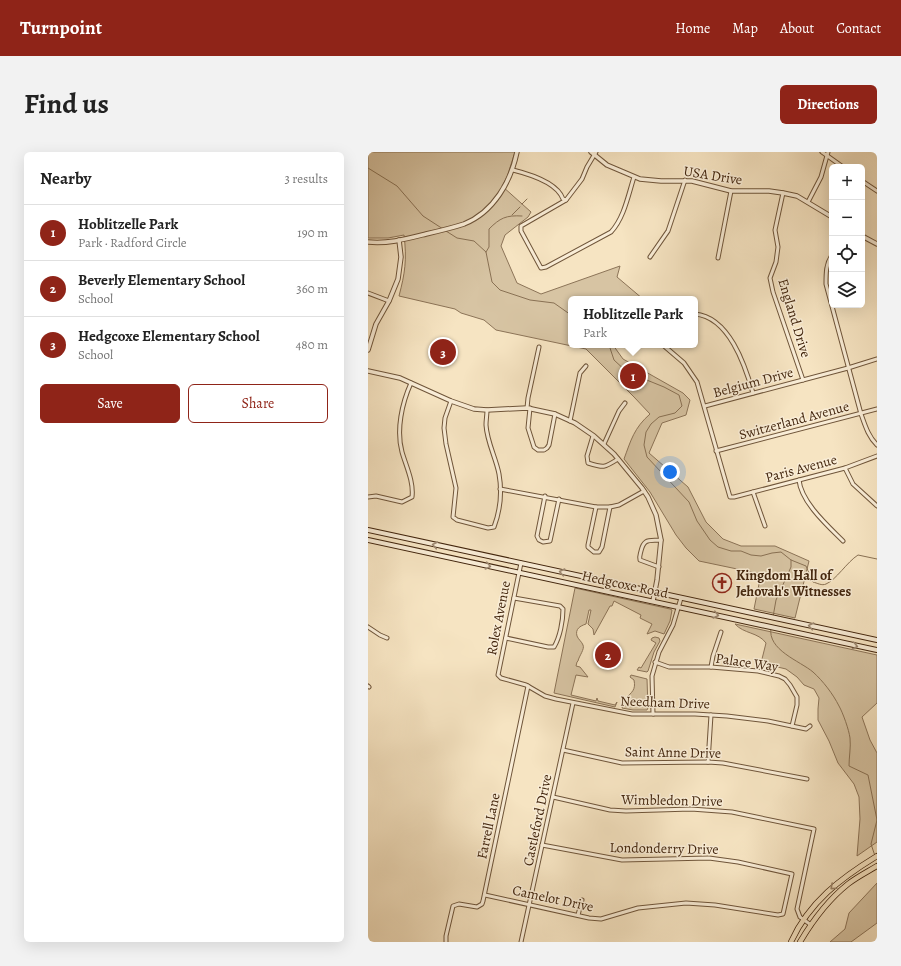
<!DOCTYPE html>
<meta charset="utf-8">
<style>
:root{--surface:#fff;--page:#f2f2f2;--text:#222;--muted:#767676;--line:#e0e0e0;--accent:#8f2418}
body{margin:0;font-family:Alegreya,serif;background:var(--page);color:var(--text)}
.controls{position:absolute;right:12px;top:12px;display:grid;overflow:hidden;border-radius:6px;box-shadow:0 4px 16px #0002}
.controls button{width:36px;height:36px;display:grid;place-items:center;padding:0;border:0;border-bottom:1px solid var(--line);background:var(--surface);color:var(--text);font:20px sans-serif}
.you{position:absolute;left:302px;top:320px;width:14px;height:14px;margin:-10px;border:3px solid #fff;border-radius:50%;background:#1a73e8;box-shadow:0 0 0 6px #1a73e833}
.badge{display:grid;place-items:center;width:26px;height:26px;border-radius:50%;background:var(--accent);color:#fff;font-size:13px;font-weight:700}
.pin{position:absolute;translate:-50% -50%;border:2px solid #fff;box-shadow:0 1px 4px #0006}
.popup{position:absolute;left:200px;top:144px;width:130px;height:52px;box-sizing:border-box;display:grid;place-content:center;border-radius:6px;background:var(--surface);filter:drop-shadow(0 1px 3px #0005);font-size:13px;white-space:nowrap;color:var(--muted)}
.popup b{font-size:15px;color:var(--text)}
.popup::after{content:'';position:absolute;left:50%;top:100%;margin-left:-8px;border:8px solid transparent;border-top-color:var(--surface)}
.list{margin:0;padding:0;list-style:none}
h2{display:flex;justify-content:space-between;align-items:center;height:52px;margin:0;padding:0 16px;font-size:17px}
h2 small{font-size:13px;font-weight:400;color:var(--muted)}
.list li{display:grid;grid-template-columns:26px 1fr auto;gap:12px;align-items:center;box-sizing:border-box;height:56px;padding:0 16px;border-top:1px solid var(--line)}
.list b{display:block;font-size:15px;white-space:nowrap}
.list p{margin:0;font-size:13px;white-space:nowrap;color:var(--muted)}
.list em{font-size:13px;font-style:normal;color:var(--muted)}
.actions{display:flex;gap:8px;padding:12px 16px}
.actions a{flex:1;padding:9px 0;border:1px solid var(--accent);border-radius:6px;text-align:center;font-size:14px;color:var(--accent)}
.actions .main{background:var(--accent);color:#fff}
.icon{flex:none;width:22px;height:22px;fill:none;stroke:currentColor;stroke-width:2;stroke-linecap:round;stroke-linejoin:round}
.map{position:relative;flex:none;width:509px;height:790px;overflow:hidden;border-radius:6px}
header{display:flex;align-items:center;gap:24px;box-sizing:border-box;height:56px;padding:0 20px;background:var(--accent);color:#fff}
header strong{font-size:19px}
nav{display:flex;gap:22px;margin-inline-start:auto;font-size:14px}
.intro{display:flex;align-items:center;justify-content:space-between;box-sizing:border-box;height:96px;padding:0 24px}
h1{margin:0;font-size:28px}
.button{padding:10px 18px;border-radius:6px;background:var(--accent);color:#fff;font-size:14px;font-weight:700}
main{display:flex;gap:24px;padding:0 24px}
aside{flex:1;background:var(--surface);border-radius:6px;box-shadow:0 4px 16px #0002}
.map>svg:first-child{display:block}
</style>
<header>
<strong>Turnpoint</strong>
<nav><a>Home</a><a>Map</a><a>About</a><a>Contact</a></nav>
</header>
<div class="intro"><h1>Find us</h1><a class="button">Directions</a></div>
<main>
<aside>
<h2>Nearby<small>3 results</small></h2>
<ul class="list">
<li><span class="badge">1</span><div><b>Hoblitzelle Park</b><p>Park · Radford Circle</p></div><em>190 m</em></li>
<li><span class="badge">2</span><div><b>Beverly Elementary School</b><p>School</p></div><em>360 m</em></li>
<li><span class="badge">3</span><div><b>Hedgcoxe Elementary School</b><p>School</p></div><em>480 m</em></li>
</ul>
<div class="actions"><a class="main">Save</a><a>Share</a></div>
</aside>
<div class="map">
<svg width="509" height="790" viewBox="0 0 509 790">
<rect width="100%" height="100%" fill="#f6e4c2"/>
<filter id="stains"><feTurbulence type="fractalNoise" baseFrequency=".005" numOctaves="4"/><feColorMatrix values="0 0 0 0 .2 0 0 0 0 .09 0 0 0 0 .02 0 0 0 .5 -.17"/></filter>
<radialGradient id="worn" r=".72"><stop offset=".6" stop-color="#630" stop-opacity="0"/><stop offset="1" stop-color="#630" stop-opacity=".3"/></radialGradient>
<g fill="#d7c4a3" stroke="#8c7458">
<path d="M0,0H147L139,25L134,34L163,60L160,65L137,83L133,94L149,131L173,142L252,114L249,125L275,147H203V193H245L255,207L315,241L322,248L318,263L294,271L281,301L320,335L338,370L355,387L373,394H407L441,409L427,466L386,457L393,422L331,409L318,396L308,383L282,340L256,307C263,288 266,276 282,262L266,245L218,197L128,178L116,168L93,161L87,157L31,144C37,121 39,108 36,83L20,86H0Z"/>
<path d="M207,436L302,457L304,458L302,469L296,482L287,479L279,482L284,472L272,466L273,463L246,449L244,454H242L226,483L225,477L220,472L223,458H221L218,472C212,474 207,477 209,484C210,487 214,490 215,493C217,497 211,504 210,509L209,510L208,514L212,515L220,525L208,523L203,543L228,549L229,546L230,549L247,553L249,550L247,555L186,541Z"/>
<path d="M367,472L509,503V551L494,565L502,588L509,601V690L489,704L492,667L491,645L486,632L470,611L461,589L450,568V557L451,546L446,537L436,533L429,525L418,517L393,511L398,491C390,480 376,482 367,472Z"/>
<path d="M287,485L291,486L292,489L286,500L280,519L279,520L269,518L271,515L273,516L288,491L283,488L284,486Z"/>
<path d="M263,523L279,527L280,556L279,558H265L254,556L257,547C264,540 268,538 266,528L262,525Z"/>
<path d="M509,731V771L483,790H462L477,777L481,761Z"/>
</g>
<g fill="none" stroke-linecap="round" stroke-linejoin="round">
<g stroke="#897154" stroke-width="1">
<path d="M0,16L29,34L55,64L75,77"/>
<path d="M154,52L159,47"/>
<path d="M144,63L152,55"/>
<path d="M78,79L89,86L106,89L118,100L124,130L132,138L162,148L186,151L203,163"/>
<path d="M118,100L121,95V77C132,66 138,63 154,64"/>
<path d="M241,193L246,208L259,220L296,235L311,243L314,254L307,261L291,265L283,272L278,280L276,293L279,305L321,350L329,369L342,388L350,395L363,399H373L383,403L393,404L404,401L413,400L423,408L438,414L445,430C449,431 454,434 458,432C468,428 479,410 490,403L509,407"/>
<path d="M405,465L408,448L423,415V408"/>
<path d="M403,476C399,498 432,509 445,520C455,529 465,542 471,554C475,561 481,578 482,586C483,595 481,605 481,614L500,623L509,668L503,692L507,704"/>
</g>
<defs>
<g id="minor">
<path d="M228,0L219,15L214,27L198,48L153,74V79L173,116L178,115L243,80C256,66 260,44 266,25"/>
<path d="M454,0L475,15"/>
<path d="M145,18C161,22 189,30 195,47L198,48"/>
<path d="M494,29L509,39"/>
<path d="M415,41L407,78L410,95L408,110L402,126L405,140L435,228"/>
<path d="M440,50L453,25L460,0"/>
<path d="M464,103C458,112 458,121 458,132L493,262C497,273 500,284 509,293"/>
<path d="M282,105L300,79L317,28"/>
<path d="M350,106L363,39"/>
<path d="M0,141L21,149"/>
<path d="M327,162C361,165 377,213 385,241"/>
<path d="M295,193L316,211L329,230L362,345H366L477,316L509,304"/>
<path d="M83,249L77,266L76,276L78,292L88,336L85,365L89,368L120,376L126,375C132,359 134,339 131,322C128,306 119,290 118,273C118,268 119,263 119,258"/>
<path d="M337,254L480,216L509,207"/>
<path d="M159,256L160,246L171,195"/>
<path d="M162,256L160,276L166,295L170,298H176L179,296L181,293L187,262"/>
<path d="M202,269L212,221L218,214"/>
<path d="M225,284L219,304L220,311C236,316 236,316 250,307"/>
<path d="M236,292L251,259L257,251"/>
<path d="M348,299L509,257"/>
<path d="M477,316L485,332L509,354"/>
<path d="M431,328C433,350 460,374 475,389"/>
<path d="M132,337L228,355H242L251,353L276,339"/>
<path d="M385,340L397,374"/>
<path d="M177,344L169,384L171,388L175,390L182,389L191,347"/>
<path d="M0,345L8,344L34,350L44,345C46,330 38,314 34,300C28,278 34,251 43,231"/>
<path d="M228,355L220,393V395L226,400H231L234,395L242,355"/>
<path d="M153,411L130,523L133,526L158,533L177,544L188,547L264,562H327L359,564L400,569L438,577L442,574"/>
<path d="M291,415L272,408C271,405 272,403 273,399C276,386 281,389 293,388"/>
<path d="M0,475L12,483L19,486"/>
<path d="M138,486L180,495H186C192,485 195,469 195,457L192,454L146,446"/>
<path d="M287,510L301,515H343L390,519L411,524L417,527L422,533L429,545V553L424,574"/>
<path d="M343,515L345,504L353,480"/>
<path d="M0,534L1,535"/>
<path d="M285,562L284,524L291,500L305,473L313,446"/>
<path d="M195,598L254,611L340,610L355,611L439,627"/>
<path d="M340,610L343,563"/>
<path d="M185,645L242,658L258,659L323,657L364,660L446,677L429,757L432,765L443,773"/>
<path d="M117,743L221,766L233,767L270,756L318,751L347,753L410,763L415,762L424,722L370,710L341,706L254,708L174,693"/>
<path d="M210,763L214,748"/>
<path d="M78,790V784L85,754L91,752L109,755L114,752L115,749L160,534"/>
<path d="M153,790L205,551"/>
</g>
<g id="tertiary">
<path d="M223,0L239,13L272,27L293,29H324L363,39H401L415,41L429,44L464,65"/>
<path d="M494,84L509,92"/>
<path d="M0,90C20,92 38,87 58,82C71,79 84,76 96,72C126,60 143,29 149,0"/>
<path d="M0,198L8,172L21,149L30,127L33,105L31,88"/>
<path d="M0,219L32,226L83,249L106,257L119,258L159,256L187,262L207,271L226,284L246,302L274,336L280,345L288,363L293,388L289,428L285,449"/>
</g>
<g id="secondary">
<path d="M0,378L509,488"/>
<path d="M0,388L509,498"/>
</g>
<g id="primary">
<path d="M423,790C441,750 473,726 509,704"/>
<path d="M432,790C445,768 460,748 480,732C489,725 499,720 509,714"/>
</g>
</defs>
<use href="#minor" stroke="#6f553a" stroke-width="5"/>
<use href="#tertiary" stroke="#6f553a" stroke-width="5.5"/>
<use href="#secondary" stroke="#42250d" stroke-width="6"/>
<use href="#primary" stroke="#42250d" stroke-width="6"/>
<use href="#minor" stroke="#f9edd7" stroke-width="3"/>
<use href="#tertiary" stroke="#f9edd7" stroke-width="3.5"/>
<use href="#secondary" stroke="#f9edd7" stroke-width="4"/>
<use href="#primary" stroke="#f6e4c2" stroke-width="4.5"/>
</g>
<defs><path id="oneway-chevron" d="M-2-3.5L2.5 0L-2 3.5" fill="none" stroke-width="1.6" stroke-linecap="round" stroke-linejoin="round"/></defs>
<g stroke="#9e8972">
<use href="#oneway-chevron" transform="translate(67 393) rotate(-168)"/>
<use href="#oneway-chevron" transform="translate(120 414) rotate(12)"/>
<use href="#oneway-chevron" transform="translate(194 420) rotate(-168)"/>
<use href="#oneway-chevron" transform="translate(348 463) rotate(13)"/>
<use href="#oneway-chevron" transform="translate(443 474) rotate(-168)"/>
<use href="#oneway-chevron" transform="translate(487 494) rotate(12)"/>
</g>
<use stroke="#9c8468" href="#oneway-chevron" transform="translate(465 735) rotate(138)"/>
<defs>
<symbol id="church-ring" viewBox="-11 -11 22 22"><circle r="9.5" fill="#f9edd7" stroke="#8f2418" stroke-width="1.5"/><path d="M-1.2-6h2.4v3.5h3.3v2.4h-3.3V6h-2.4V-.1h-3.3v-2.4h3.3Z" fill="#8f2418"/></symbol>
</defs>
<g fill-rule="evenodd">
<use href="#church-ring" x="343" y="420" width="22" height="22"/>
</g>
<g text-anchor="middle" stroke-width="3" stroke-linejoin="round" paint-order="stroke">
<g font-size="14" fill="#42250d" stroke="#f9edd7">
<text transform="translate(345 23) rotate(9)" y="5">USA Drive</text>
<text transform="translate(427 166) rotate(73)" y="5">England Drive</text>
<text transform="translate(385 230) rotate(-15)" y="5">Belgium Drive</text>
<text transform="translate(426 268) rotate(-15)" y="5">Switzerland Avenue</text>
<text transform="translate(433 316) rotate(-15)" y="5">Paris Avenue</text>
<text transform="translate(257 432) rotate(12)" y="5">Hedgcoxe Road</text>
<text transform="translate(130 466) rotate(-79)" y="5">Rolex Avenue</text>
<text transform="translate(379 510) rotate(8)" y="5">Palace Way</text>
<text transform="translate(297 550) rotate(2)" y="5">Needham Drive</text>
<text transform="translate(305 600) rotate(1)" y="5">Saint Anne Drive</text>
<text transform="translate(304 648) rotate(1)" y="5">Wimbledon Drive</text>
<text transform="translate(169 668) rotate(-78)" y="5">Castleford Drive</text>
<text transform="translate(120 674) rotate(-78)" y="5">Farrell Lane</text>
<text transform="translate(296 696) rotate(1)" y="5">Londonderry Drive</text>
<text transform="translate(185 746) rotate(12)" y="5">Camelot Drive</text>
</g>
<g font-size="14" font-weight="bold" fill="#42250d" stroke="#f9edd7" text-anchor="start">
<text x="368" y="428">Kingdom Hall of<tspan x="368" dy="16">Jehovah's Witnesses</tspan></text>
</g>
</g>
<rect width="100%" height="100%" filter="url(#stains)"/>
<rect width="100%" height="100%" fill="url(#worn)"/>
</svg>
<div class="controls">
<button>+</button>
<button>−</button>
<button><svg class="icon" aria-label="locate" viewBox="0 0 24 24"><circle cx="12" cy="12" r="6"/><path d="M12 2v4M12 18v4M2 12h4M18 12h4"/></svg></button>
<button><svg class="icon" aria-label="layers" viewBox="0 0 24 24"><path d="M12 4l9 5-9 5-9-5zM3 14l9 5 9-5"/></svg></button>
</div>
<div class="you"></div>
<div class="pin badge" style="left:265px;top:224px">1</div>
<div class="popup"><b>Hoblitzelle Park</b>Park</div>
<div class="pin badge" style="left:240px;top:503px">2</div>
<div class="pin badge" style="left:75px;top:200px">3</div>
</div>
</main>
